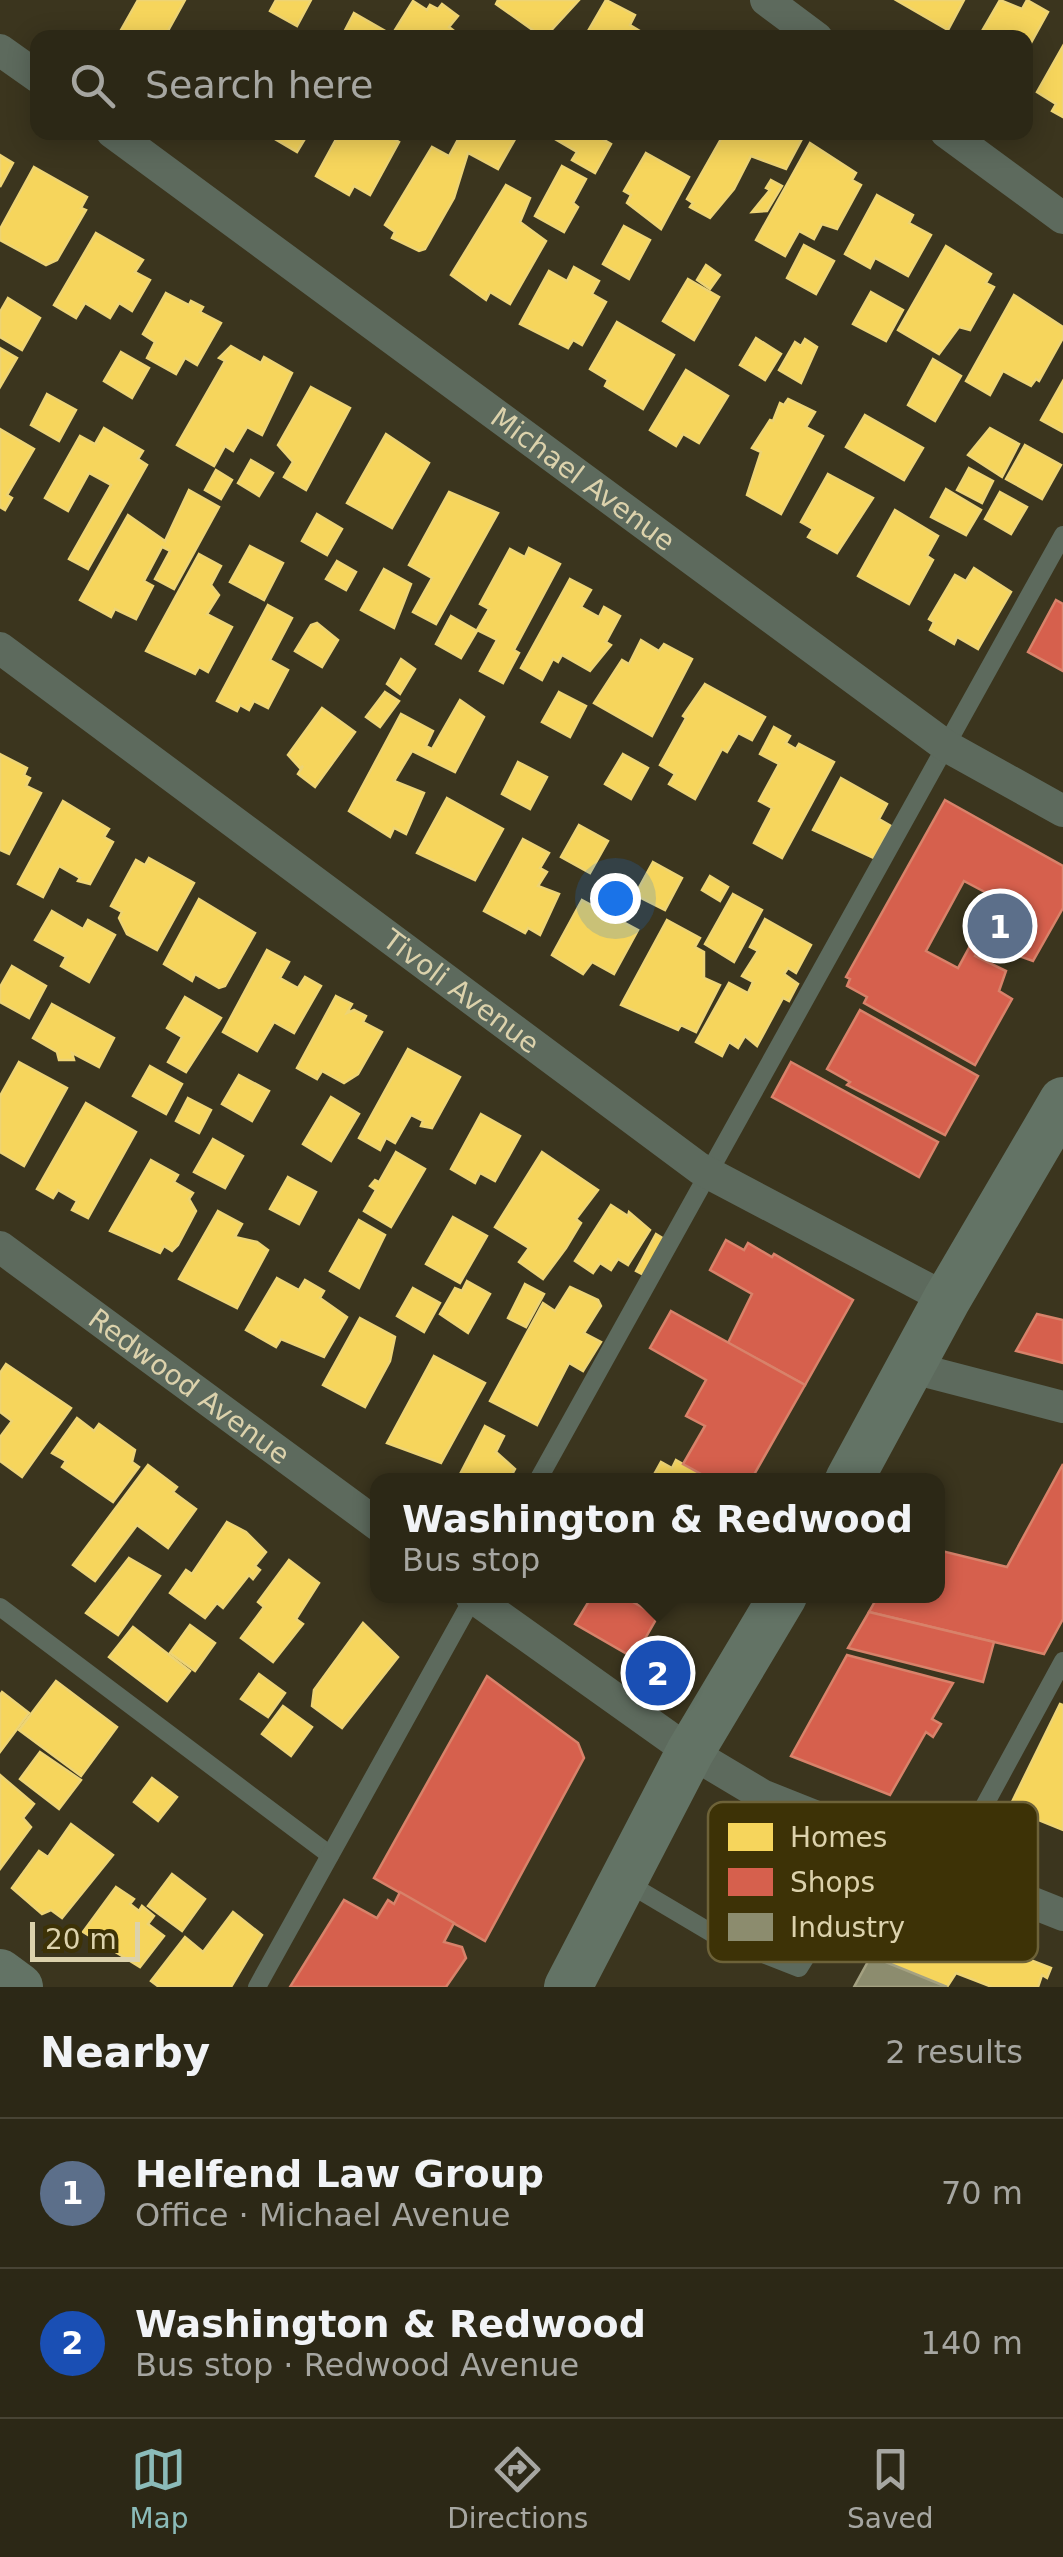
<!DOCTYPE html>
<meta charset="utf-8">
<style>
:root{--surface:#2c2816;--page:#34301f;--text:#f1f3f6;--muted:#a6a6a1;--line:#484435;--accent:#8bbbb9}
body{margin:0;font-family:"DejaVu Sans",sans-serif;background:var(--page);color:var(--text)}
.scale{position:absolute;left:30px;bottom:25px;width:110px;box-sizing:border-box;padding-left:10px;border:5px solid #dcd2ac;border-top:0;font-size:28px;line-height:35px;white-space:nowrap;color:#dcd2ac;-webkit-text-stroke:8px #3d3206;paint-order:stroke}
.you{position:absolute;left:615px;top:898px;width:35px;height:35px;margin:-25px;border:8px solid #fff;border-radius:50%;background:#1a73e8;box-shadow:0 0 0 15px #1a73e833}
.badge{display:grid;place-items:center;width:65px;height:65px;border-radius:50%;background:var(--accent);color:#fff;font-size:32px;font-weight:700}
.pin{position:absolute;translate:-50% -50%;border:5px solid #fff;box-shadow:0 2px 10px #0006}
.popup{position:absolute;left:370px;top:1473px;width:575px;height:130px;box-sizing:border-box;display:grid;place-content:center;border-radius:20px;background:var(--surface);filter:drop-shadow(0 2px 8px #0005);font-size:32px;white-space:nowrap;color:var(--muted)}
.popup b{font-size:38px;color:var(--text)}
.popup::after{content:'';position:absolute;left:50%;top:100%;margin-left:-20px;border:20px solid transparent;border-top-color:var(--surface)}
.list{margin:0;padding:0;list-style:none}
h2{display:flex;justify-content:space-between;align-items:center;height:130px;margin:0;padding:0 40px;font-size:42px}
h2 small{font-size:32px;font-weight:400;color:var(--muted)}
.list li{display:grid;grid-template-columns:65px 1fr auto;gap:30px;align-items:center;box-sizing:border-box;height:150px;padding:0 40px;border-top:2px solid var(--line)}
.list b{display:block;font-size:38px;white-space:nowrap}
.list p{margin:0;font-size:32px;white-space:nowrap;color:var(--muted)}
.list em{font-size:32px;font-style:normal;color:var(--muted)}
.icon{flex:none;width:55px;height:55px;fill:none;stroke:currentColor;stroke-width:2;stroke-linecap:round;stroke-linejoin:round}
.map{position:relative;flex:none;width:1063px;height:1987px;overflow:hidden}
.search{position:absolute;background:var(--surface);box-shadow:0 5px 25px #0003;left:30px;right:30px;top:30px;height:110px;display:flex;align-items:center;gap:25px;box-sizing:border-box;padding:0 35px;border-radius:20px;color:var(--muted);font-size:38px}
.sheet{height:430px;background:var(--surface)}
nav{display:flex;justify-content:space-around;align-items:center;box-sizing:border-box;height:140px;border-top:2px solid var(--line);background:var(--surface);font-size:28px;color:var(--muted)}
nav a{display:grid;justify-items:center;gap:5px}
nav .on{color:var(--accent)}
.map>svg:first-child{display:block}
</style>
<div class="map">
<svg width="1063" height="1987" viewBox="0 0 1063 1987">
<rect width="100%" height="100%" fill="#3b351e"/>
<g fill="#f6d55c" stroke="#eed474" stroke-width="2.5">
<path d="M138,0H185L164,38H135L121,30Z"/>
<path d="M276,0H311L297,26L270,11Z"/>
<path d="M498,0H579L544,38L496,4Z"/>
<path d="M606,0L635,15L630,25L643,33L640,38H584Z"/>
<path d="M896,0H964L948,30Z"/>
<path d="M1000,0L1022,9L1027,0L1048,12L1026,52V38H978Z"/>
<path d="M413,1L427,10L430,5L438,9L442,4L458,16L449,27L463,38L413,34L405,38L395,30Z"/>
<path d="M354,13L387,32L384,38H341Z"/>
<path d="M1063,46V117L1052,111L1056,104L1037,92Z"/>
<path d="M263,132H309L297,152Z"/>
<path d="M340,132H382L399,142L370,195L354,186L349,195L316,176Z"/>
<path d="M462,132L518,134L498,169L468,153L454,198L425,249L419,251L392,238L395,232L385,225L432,147L449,156Z"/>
<path d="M543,132H590L611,144L595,173L572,160L577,152Z"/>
<path d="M725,132H791L802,139L786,169L751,156L734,189L710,218L690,207L693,203L687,199Z"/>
<path d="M810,143L856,173L852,180L861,185L837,229L822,224L814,239L799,231L785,256L756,240Z"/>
<path d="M646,153L689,177L661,229L627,203L631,195L624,191Z"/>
<path d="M0,155L13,163L0,187Z"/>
<path d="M562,166L586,179L573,203L578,207L564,232L535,216Z"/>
<path d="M34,167L87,197L81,208L86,210L57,260L46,265L0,240V229Z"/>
<path d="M771,180L782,186L767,211L752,212L770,190L766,188Z"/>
<path d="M506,185L530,198L520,222L546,241L510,304L490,292L486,300L451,275Z"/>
<path d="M877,195L913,215L909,223L931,235L908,276L875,258L870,268L845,254Z"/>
<path d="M624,226L650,240L629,279L603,264Z"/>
<path d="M96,233L143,260L135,272L150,280L132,311L119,303L110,318L85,303L76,318L54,305Z"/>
<path d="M804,245L834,261L816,294L787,278Z"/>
<path d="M946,246L991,274L986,283L994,287L970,330L959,327L939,354L898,330Z"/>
<path d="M706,265L720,275L710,289L697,280Z"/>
<path d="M574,267L599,281L592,294L606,302L582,345L573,340L568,348L520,324L549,271L567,281Z"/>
<path d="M688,279L719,297L694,340L663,321Z"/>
<path d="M871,292L903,310L886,341L853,324Z"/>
<path d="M166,293L189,305L191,301L203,307L200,312L221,323L197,365L185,358L176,374L147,358L155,342L143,334Z"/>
<path d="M1014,295L1063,327V338L1039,381L1036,379L1031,386L1003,371L990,395L966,381Z"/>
<path d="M8,298L40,318L22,350L0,337V312Z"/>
<path d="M617,322L674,355L643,409L605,386L608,380L590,369Z"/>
<path d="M756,338L781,354L765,380L740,365Z"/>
<path d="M805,339L817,347L801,383L779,370L795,342L801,346Z"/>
<path d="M231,346L261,363L264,357L292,373L262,435L247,427L233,451L225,446L214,466L177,445L225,361L219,358Z"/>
<path d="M0,348L17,358L0,387Z"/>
<path d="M121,352L149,368L132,398L104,381Z"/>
<path d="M933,359L961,376L935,421L908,405Z"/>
<path d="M686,370L728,396L699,443L683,434L676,446L650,430Z"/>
<path d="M1063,381V432L1041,420Z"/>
<path d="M311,387L350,408L306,490L284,477L293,462L278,445Z"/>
<path d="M47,394L76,410L59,441L31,425Z"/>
<path d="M788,399L815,412L806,427L823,436L781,514L747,495L761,452L752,448L770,420L773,421L780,403L784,405Z"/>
<path d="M865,415L923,448L904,480L846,447Z"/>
<path d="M104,428L143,451L138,459L147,465L88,569L69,559L111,485L89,473L68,511L45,498L80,436L95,444Z"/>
<path d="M990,428L1019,444L1002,477L968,455Z"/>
<path d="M0,429L34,449L7,495L12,498L5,510L0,507Z"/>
<path d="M386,434L429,463L392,528L347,503Z"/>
<path d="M1025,445L1061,465L1042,499L1006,479Z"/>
<path d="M251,460L273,473L259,496L238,483Z"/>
<path d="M969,468L993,481L982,503L957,490Z"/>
<path d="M216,470L232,480L221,499L205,490Z"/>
<path d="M828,474L873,498L837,553L808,537L813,529L801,522Z"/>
<path d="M946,489L981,510L966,535L931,517Z"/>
<path d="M189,490L219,507L174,589L155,579L170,551L162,547L144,581L153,586L136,619L115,609L111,617L80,600L128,515L165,541Z"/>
<path d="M449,492L498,513L436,624L413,612L432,578L409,565Z"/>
<path d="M1000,492L1027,507L1011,534L985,519Z"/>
<path d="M895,510L938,536L927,556L933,560L909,604L858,576Z"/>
<path d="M317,514L342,529L327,555L302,541Z"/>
<path d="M250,546L283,563L264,600L230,582Z"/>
<path d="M529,548L560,564L514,650L519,653L503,683L480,671L497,640L477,630L489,609L480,604L510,549L525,557Z"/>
<path d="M199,554L221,566L211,585L219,595L207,614L232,627L208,672L199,667L195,674L146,651Z"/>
<path d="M337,561L356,572L346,590L326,579Z"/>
<path d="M974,568L1011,592L978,649L957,637L954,644L930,630L934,622L929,619L955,575L966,581Z"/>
<path d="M384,569L411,584L394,628L361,610Z"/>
<path d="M570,579L591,590L581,607L599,617L604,607L620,616L606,642L611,645L590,671L562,655L558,662L553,659L542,680L521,668Z"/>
<path d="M268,605L292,618L270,660L288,670L268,708L254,701L249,710L240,705L237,711L217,701Z"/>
<path d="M451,616L477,631L461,658L436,644Z"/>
<path d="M317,623L338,640L322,667L295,651L311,625Z"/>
<path d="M641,640L659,651L664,644L692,659L652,736L594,703L622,660L629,664Z"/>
<path d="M401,659L415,669L400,694L387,684Z"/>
<path d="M705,684L765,717L752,740L738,733L727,752L722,749L695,799L669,784L675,774L660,765L686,718L683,716Z"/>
<path d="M385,692L399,701L380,727L366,717Z"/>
<path d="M559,692L586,706L570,737L542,722Z"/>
<path d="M460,700L484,717L455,772L412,751L394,781L424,793L406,834L394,828L390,837L349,811L401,714L433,731L426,746L432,749Z"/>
<path d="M322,708L355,732L315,787L298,774L303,766L300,768L288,755Z"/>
<path d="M774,727L790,736L786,743L796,749L799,744L834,762L782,858L754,843L772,808L759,801L779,764L760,754Z"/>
<path d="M0,754L27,768L24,775L30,778L26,786L41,793L9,854L0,850Z"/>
<path d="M623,754L648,768L631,799L605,784Z"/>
<path d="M518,762L547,777L530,809L502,794Z"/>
<path d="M841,778L887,804L879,819L891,826L874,858L813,830Z"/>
<path d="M447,798L503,829L475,880L417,853Z"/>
<path d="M63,801L109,829L104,837L113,842L90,884L78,881L80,878L59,866L43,897L18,884Z"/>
<path d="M579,825L608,841L590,873L561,857Z"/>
<path d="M523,839L549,853L540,868L547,872L538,886L559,894L540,935L528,928L525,933L484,911Z"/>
<path d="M149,858L194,883L157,950L127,934L119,918L122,912L111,906L136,860L145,865Z"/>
<path d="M653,862L682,878L665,910L635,895Z"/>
<path d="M710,876L728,887L720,901L702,890Z"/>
<path d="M733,894L762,910L734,962L705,944Z"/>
<path d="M199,899L255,933L225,986L219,988L195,974L192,981L164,964Z"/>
<path d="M582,900L638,930L614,974L592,962L583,974L552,955Z"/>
<path d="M52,911L83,929L88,920L115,935L89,982L61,966L66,957L35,940Z"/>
<path d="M765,919L811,945L796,973L788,968L784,974L798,984L789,1001L783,998L757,1046L745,1036L738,1048L729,1042L722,1056L696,1042L729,983L748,993L753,982L742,976L758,951L750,947Z"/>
<path d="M667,920L700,938L695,947L704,952V978L720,985L696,1032L681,1025L678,1030L621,1005Z"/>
<path d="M267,950L289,962L280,978L298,988L305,977L321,986L294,1033L274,1022L257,1051L223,1032Z"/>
<path d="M12,966L46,986L29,1018L0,1002V987Z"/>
<path d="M336,996L352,1004L347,1013L354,1010L366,1016L363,1022L382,1032L358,1074L344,1083L322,1071L317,1079L297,1068Z"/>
<path d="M185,997L221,1018L186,1072L168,1062L182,1037L167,1028Z"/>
<path d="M52,1004L114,1038L99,1067L72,1053L74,1060H59L57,1052L33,1038Z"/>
<path d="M408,1049L460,1077L432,1128L421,1126L423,1121L411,1115L395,1143L386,1138L380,1150L359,1138Z"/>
<path d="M19,1062L67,1088L24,1166L0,1152V1096Z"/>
<path d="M150,1066L182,1084L166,1114L133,1096Z"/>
<path d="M239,1075L269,1091L252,1121L222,1104Z"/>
<path d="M331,1097L359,1114L331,1161L303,1144Z"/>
<path d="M188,1098L211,1110L199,1133L176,1121Z"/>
<path d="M86,1103L136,1132L88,1218L72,1210L77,1201L58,1190L53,1198L37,1189Z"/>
<path d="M481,1114L520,1136L495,1181L480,1173L475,1183L451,1169Z"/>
<path d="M213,1139L243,1156L225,1188L194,1172Z"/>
<path d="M396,1152L425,1169L391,1227L364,1211L376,1190L370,1186L375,1180L379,1182Z"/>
<path d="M542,1152L598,1190L576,1219L581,1223L566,1248L543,1279L519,1262L529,1248L495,1227Z"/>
<path d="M151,1160L178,1175L174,1182L193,1193L189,1199L196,1211L178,1245L172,1251L164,1246L160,1253L110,1231Z"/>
<path d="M288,1177L316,1192L299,1224L270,1209Z"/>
<path d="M611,1205L628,1216L629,1212L650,1230L628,1265L618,1259L611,1270L600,1263L593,1273L575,1261Z"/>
<path d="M218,1211L242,1224L235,1237L257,1242L268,1250L237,1308L179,1279Z"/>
<path d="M453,1217L487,1236L460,1283L426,1264Z"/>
<path d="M359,1220L385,1235L359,1288L330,1271Z"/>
<path d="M656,1234L664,1239L644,1275L636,1271Z"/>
<path d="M277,1278L299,1290L305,1280L324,1291L320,1298L347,1317L324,1357L281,1339L276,1347L246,1330Z"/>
<path d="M467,1281L490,1294L468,1333L440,1314L455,1288L462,1291Z"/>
<path d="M525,1284L544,1294L526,1327L508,1318Z"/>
<path d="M570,1287L598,1300L601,1306L584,1333L601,1342L583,1371L569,1363L537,1425L490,1401L543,1303L555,1311Z"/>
<path d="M413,1288L440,1303L424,1332L397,1316Z"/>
<path d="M360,1318L395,1337L390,1361L365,1407L323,1385Z"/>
<path d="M434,1356L485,1383L441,1463L387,1443Z"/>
<path d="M6,1364L71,1408L22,1477L0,1461V1437L12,1421L0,1412V1373Z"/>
<path d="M77,1418L94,1431L99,1424L135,1450L132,1462L139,1467L113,1502L62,1467L66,1461L52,1453Z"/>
<path d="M485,1426L504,1436L496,1452L515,1469L509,1480H457Z"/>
<path d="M676,1460L683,1464L712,1480H651L661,1462L672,1468Z"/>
<path d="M148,1465L177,1487L173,1492L196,1509L168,1548L137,1525L95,1581L73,1565Z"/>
<path d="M227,1522L246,1532L266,1552L255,1566L260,1570L253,1579L249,1575L223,1608L217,1603L205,1618L170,1593L186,1570L192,1574Z"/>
<path d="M129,1558L160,1576L118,1635L86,1613Z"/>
<path d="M289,1560L319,1583L296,1619L303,1624L273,1662L241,1638L264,1607L258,1602Z"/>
<path d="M363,1623L398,1657L342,1728L312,1706L314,1690Z"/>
<path d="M190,1625L215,1643L195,1671L170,1653Z"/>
<path d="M133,1627L190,1671L167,1701L109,1657Z"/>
<path d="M259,1674L285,1693L268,1717L241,1699Z"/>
<path d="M56,1681L117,1727L81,1776L19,1730Z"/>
<path d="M2,1692L29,1713L0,1752V1695Z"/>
<path d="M1060,1704L1063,1705V1830L1009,1808Z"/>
<path d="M283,1706L312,1727L291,1756L262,1734Z"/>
<path d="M40,1752L81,1780L59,1809L20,1779Z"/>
<path d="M0,1775L34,1804L23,1818L31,1827L0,1869Z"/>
<path d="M152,1778L177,1797L158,1821L134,1802Z"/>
<path d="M71,1824L113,1855L62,1918L51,1910L42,1914L12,1888L39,1851L48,1857Z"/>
<path d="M172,1874L205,1899L182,1931L148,1906Z"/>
<path d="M116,1887L134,1899L130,1904L139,1911L142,1906L154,1916L148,1924L164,1936L140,1967L83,1932Z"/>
<path d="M900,1909L1051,1968L1047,1978L1042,1975L1038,1987H992L956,1973L947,1987L871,1956L880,1959Z"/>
<path d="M233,1912L262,1935L231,1987H159L151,1981L185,1937L203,1952Z"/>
</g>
<g fill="#d6604d" stroke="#d8826a" stroke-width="2.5" fill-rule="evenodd">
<path d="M1056,600L1063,604V671L1028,652Z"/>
<path d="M945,800L1063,866V908L1033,961L982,943L975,956L1006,971L999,991L1012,999L975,1065L864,1003L867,997L847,986L850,979L846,977ZM964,881L996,898L958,968L926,951Z"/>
<path d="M860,1010L978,1076L945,1135L847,1085L850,1082L827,1069Z"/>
<path d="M791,1062L938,1142L919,1177L772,1097Z"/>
<path d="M726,1240L744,1250L748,1243L772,1257L774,1254L853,1300L805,1385L728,1343L752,1294L710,1270Z"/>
<path d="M671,1311L805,1385L751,1480H712L683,1464L705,1426L686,1416L706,1380L650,1348Z"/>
<path d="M1037,1314L1063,1320V1363L1016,1351Z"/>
<path d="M1063,1464V1619L1044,1654L869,1612L878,1596H938V1550L1007,1567Z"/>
<path d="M592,1596H622L658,1616L634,1658L575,1624Z"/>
<path d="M869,1612L994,1642L983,1682L848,1648Z"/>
<path d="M847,1655L953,1683L932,1719L941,1724L933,1737L926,1732L890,1795L791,1756Z"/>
<path d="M487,1676L578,1743L584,1758L485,1941L374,1878Z"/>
<path d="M758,1835L838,1880L818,1917L813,1914L809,1922L729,1877Z"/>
<path d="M400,1892L454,1923L444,1942L462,1947L466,1958L446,1987H290L344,1900L377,1918L388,1900L394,1904Z"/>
</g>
<path fill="#8c8c6e" stroke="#a4a181" stroke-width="2.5" d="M871,1956L947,1987H854Z"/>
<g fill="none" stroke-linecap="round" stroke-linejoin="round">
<g stroke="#5d6a5d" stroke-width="18">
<path d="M538,1480L1063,535"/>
<path d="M0,1607L330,1855"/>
<path d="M951,1867L1063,1661"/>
<path d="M624,1881L715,1935L799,1968L879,1839"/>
<path d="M257,1987L474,1596"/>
</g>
<g stroke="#5d6a5d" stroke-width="32">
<path d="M766,0L817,38"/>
<path d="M0,50L38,77"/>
<path id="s1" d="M112,132L946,746L1063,811"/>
<path d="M946,132L1063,218"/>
<path id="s2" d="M0,648L699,1168L947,1299"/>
<path id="s3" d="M0,1247L378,1525"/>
<path d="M913,1368L1063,1407"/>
<path d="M471,1596L690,1752L762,1795L1063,1915"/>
</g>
<g stroke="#637365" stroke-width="48">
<path d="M849,1480L947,1299L1063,1101"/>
<path d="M0,1973L19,1987"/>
<path d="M568,1987L690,1752L783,1596"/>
</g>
</g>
<g text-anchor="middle" stroke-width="10" stroke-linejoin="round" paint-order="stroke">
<g font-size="28" fill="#dcd2ac" stroke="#3d3206">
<text dy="10" stroke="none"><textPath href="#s1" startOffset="585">Michael Avenue</textPath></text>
<text dy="10" stroke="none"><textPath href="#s2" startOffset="575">Tivoli Avenue</textPath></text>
<text dy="10" stroke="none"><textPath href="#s3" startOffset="235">Redwood Avenue</textPath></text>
</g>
</g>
<rect x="708" y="1802" width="330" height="160" rx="15" fill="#3d3206" stroke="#6d6238" stroke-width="2.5"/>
<rect x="728" y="1823" width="45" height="28" fill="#f6d55c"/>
<rect x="728" y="1868" width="45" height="28" fill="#d6604d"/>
<rect x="728" y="1913" width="45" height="28" fill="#8c8c6e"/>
<g font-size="28" fill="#dcd2ac">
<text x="790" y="1847">Homes</text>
<text x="790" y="1892">Shops</text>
<text x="790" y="1937">Industry</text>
</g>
</svg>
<div class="scale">20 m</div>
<div class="you"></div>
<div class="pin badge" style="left:1000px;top:926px;background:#5c6f8a">1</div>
<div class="pin badge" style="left:658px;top:1673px;background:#1a4fb4">2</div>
<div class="popup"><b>Washington &amp; Redwood</b>Bus stop</div>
<div class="search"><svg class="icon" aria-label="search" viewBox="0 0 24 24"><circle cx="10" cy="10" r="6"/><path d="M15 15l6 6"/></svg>Search here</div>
</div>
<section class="sheet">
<h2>Nearby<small>2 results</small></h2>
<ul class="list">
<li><span class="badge" style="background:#5c6f8a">1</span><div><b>Helfend Law Group</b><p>Office · Michael Avenue</p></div><em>70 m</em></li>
<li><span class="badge" style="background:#1a4fb4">2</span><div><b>Washington &amp; Redwood</b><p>Bus stop · Redwood Avenue</p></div><em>140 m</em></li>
</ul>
</section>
<nav>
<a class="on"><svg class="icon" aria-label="map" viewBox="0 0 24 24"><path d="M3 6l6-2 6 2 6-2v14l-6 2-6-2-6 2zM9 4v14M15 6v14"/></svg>Map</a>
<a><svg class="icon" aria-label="directions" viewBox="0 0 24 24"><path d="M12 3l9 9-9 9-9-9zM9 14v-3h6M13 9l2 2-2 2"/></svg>Directions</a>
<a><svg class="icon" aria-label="saved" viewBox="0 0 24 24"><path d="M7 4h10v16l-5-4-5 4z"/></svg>Saved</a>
</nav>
